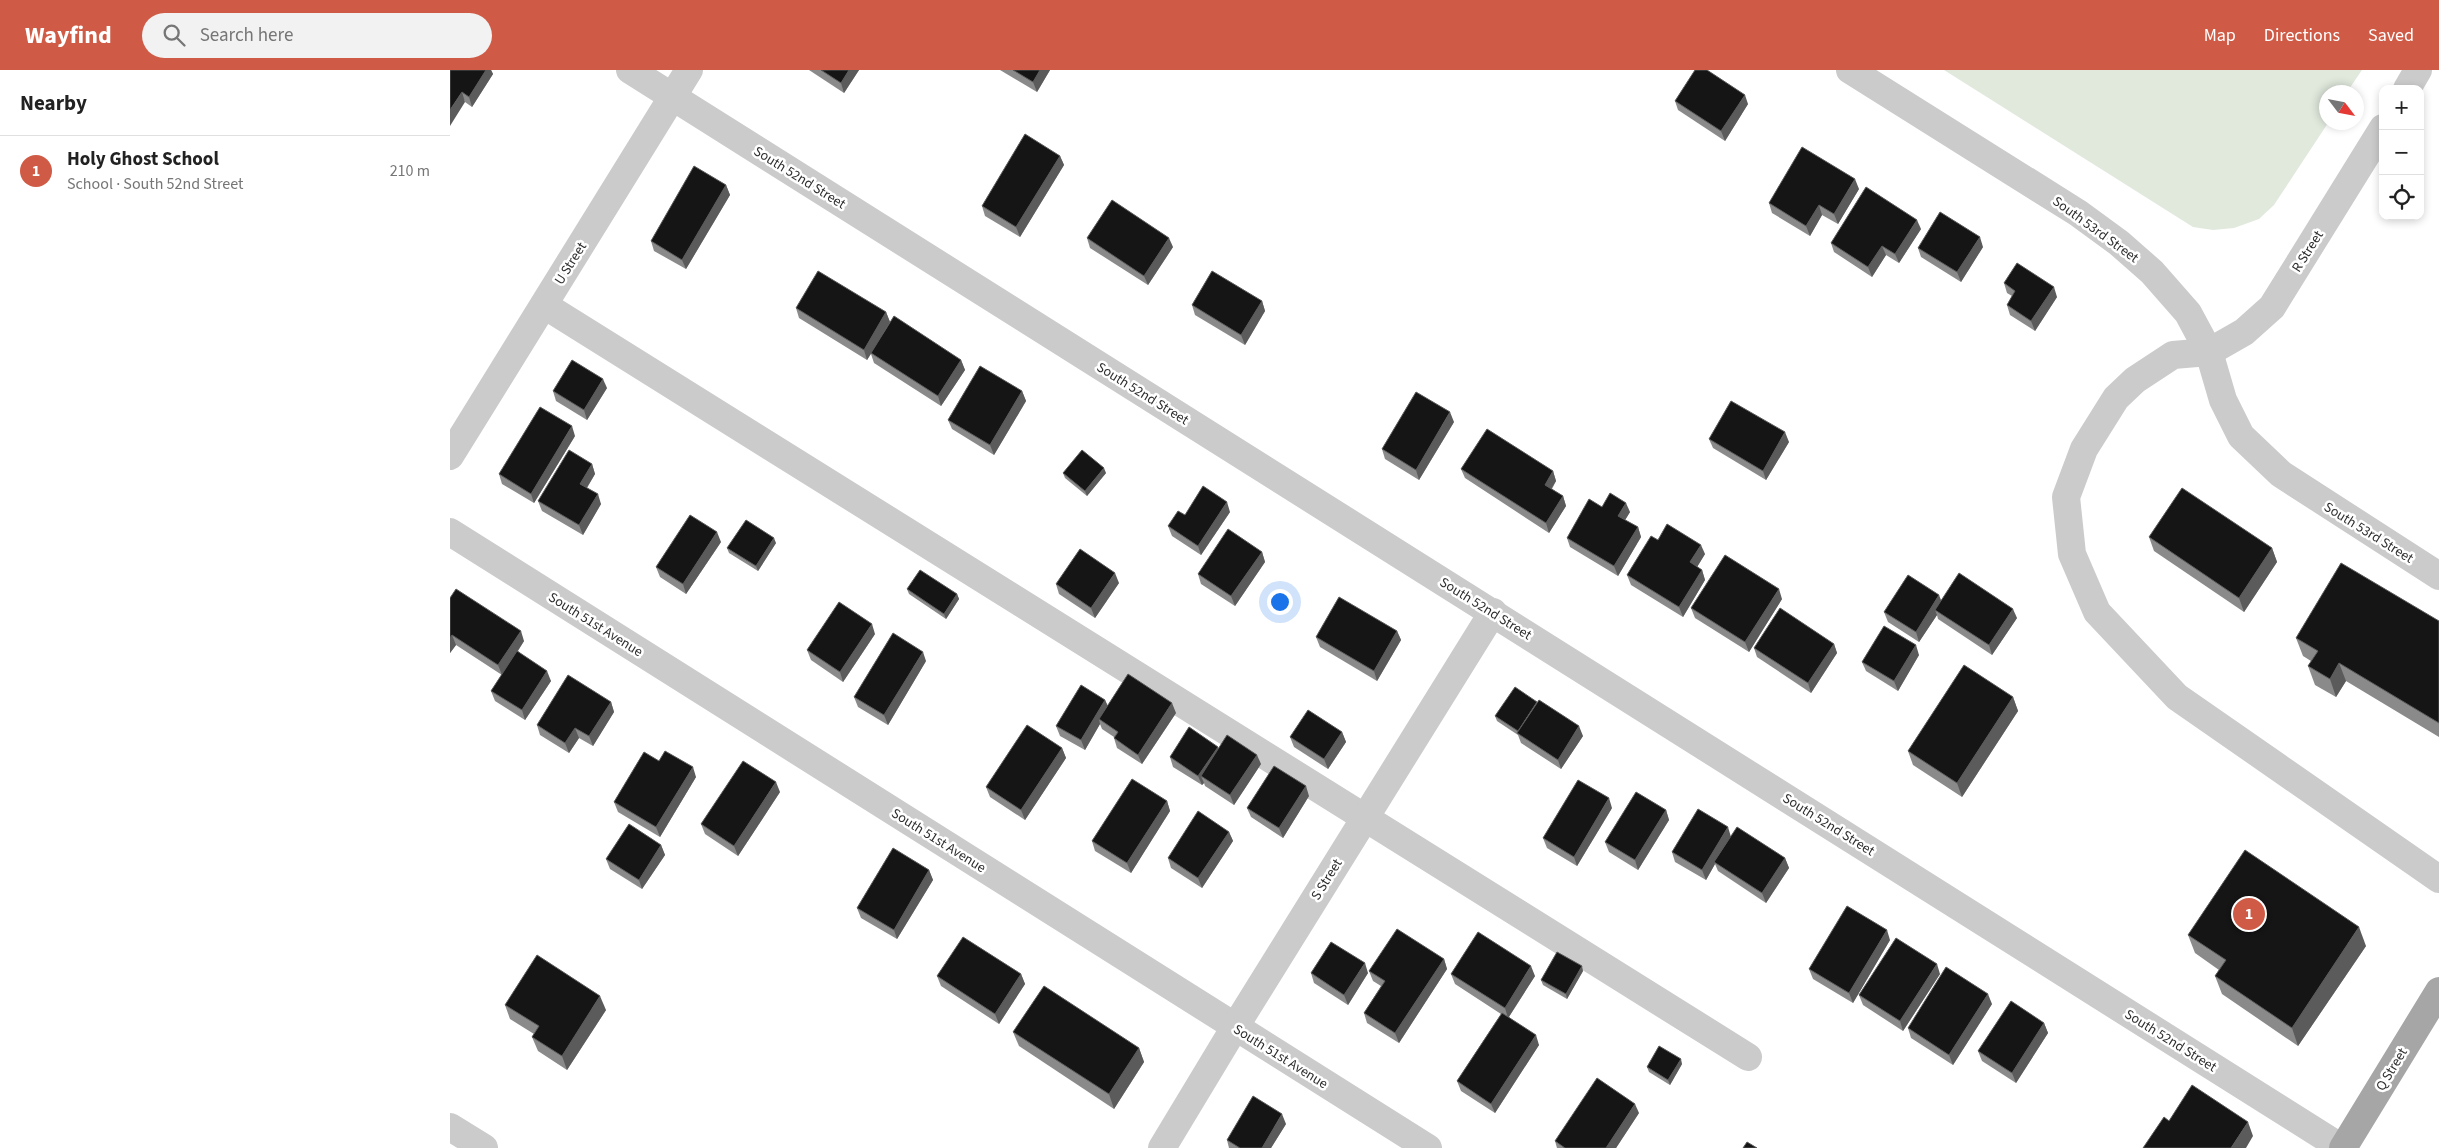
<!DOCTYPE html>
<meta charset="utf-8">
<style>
:root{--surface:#fff;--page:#f2f2f2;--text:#222;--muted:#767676;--line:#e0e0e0;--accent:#cf5b46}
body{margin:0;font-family:"Source Sans 3",sans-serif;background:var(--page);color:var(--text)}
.controls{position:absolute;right:15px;top:15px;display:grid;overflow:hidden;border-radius:10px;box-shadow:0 2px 8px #0003}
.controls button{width:45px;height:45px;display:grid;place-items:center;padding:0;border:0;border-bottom:1px solid var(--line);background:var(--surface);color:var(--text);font:25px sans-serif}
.compass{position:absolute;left:1869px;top:15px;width:45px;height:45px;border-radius:50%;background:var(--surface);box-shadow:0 2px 8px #0003;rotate:122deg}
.you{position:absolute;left:829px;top:531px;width:18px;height:18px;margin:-12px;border:4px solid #fff;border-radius:50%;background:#1a73e8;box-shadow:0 0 0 8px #1a73e833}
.badge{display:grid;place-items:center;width:32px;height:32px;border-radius:50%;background:var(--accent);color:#fff;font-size:16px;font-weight:700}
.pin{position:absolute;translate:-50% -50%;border:2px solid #fff;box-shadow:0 1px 5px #0006}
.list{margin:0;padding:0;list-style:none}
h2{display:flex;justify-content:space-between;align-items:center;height:65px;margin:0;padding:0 20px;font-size:21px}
h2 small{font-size:16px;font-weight:400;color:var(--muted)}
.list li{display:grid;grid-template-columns:32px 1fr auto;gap:15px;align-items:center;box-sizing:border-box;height:70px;padding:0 20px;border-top:1px solid var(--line)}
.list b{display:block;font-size:19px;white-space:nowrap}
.list p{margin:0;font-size:16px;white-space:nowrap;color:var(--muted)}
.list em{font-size:16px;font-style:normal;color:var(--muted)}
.icon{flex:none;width:28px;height:28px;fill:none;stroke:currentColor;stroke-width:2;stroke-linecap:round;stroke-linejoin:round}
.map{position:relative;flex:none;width:1989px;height:1078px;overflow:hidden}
header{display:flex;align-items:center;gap:30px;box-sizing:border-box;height:70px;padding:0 25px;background:var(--accent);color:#fff}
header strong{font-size:24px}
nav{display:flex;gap:28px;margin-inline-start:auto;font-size:18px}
.search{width:350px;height:45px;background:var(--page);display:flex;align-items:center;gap:12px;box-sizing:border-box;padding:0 18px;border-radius:28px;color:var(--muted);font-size:19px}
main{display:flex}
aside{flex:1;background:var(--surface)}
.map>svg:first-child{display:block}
</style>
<header>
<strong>Wayfind</strong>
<div class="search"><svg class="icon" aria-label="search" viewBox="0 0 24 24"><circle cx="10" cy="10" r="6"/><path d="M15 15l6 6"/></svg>Search here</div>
<nav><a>Map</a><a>Directions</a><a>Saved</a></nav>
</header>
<main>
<aside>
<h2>Nearby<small></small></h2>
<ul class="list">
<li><span class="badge">1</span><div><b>Holy Ghost School</b><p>School · South 52nd Street</p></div><em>210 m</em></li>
</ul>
</aside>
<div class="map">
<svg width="1989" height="1078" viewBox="0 0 1989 1078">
<rect width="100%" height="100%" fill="#fff"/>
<path fill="#e1e9dd" d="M1494,0H1912L1897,22H1876L1878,53L1824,135L1809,149L1784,158L1763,160L1743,157Z"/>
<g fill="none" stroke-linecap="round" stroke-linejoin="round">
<g stroke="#cbcbcb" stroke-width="28">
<path d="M180,0L1892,1078"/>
<path d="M1400,0L1628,143L1669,173L1702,202L1738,243L1759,282L1773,330L1791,366L1831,404L1989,506"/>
<path d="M1957,19L1968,0"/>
<path d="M1933,58L1822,237L1794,262L1759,282L1723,285L1685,310L1666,328L1634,379L1616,427L1622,484L1647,542L1727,627L1989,809"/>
<path d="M94,235L1298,987"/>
<path d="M0,386L239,0"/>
<path d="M0,462L978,1078"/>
<path d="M0,1057L34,1078"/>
<path d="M712,1078L785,957L1043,542"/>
</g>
<path stroke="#a6a6a6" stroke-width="28" d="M1893,1078L1989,921"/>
</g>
<g fill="#8a8a8a">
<path d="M0,0H41L43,4L22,37L15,32Z"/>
<path d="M359,0H409L394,23Z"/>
<path d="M550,0H600L587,22Z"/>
<path d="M1225,31L1298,34L1275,71L1228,40Z"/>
<path d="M610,86L614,95L570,167L535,146L532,136Z"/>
<path d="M276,115L280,125L236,199L204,181L201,171Z"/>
<path d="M1409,119L1388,154L1372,145L1360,166L1322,143L1319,133Z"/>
<path d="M1471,159L1449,193L1436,185L1422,207L1384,182L1381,173Z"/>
<path d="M637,168L723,177L698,215L640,178Z"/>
<path d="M1533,177L1511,212L1471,187L1468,178Z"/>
<path d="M1554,213L1607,227L1585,261L1560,245L1557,235L1562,226L1557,223Z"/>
<path d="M812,231L815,241L795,275L745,245L742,235Z"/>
<path d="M346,238L436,242L440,252L432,265L511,290L515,300L491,336L424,293L421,284L417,290L349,248Z"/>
<path d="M157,318L137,350L106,331L103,321Z"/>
<path d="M572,321L576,331L544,385L502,359L498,350Z"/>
<path d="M1004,352L969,410L935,389L932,379Z"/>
<path d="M125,366L84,433L52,414L49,404Z"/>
<path d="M1259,369L1339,372L1316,410L1263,378Z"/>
<path d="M142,394L145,404L137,418L151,434L133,465L92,441L88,431Z"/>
<path d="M1011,399L1103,401L1106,411L1102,419L1113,426L1116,436L1099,463L1015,408Z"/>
<path d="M613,403H656L637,426L615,408Z"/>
<path d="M1152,437L1180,442L1175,450L1188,457L1191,467L1168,506L1120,477L1117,468Z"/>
<path d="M780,442L751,485L722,466L718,456L735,445Z"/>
<path d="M1699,467L1822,478L1827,492L1794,542L1704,481Z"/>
<path d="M1208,470L1255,484L1247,497L1252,500L1255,510L1233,547L1181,515L1177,505Z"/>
<path d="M271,472L236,524L210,507L206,497Z"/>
<path d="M326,473L308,501L279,483L277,478Z"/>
<path d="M812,482L815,492L785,536L751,514L748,504Z"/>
<path d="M669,513L645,548L609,524L606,514Z"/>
<path d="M457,519L507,524L509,529L496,549L459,524Z"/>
<path d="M0,528L74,571L68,581L101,611L75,650L45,631L41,621L52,605L6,575L0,583Z"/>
<path d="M1332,529L1299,582L1245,548L1241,538Z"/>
<path d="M1491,530L1567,548L1542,585L1488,549L1487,545L1469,572L1438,552L1434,542Z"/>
<path d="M1989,551V667L1896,611L1886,627L1865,615L1858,596L1861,591L1853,586L1846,568Z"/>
<path d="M947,561L951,570L927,611L870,577L866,567Z"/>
<path d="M425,564L393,612L361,590L357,580Z"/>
<path d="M1384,574L1387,583L1361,623L1307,587L1304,578Z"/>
<path d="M1469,585L1448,621L1416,601L1412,592Z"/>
<path d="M476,591L438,655L408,637L404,627Z"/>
<path d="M1563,627L1568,641L1512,727L1463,695L1458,681Z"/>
<path d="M655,630L658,636L726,643L692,694L667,678L664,668V667L652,659L650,654L635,680L610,666L606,656Z"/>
<path d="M161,632L164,642L143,676L129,668L119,683L90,665L87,655Z"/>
<path d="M1045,646L1133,666L1111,699L1071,673L1068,665L1047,651Z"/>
<path d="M892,662L896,672L878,699L844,677L840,667Z"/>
<path d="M768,677L769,679L811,694L784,735L755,716L754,713L752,715L723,697L720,687Z"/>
<path d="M612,678L616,688L575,750L540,727L536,717Z"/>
<path d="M209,691L246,707L210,767L168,742L164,732Z"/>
<path d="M330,722L288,786L255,764L251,754Z"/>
<path d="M859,726L833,768L801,747L797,738Z"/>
<path d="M717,731L720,741L681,803L645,781L642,771Z"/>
<path d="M1162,738L1127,796L1097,778L1093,768Z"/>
<path d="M1216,740L1219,750L1188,800L1159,782L1155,772Z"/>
<path d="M779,762L783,771L752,818L721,798L718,788Z"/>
<path d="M1281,766L1335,788L1339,798L1316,833L1268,801L1265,794L1256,810L1225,792L1222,782Z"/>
<path d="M211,775L215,785L192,819L160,799L156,789Z"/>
<path d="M479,800L483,810L447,869L411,848L407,838Z"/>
<path d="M1738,865L1916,876L1848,976L1772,924L1765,906L1769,900L1745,883Z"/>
<path d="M1440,870L1403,933L1363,909L1359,899Z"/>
<path d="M994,889L997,899L949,973L917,953L914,943L931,916L923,911L919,901Z"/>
<path d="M1133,901L1117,929L1093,915L1091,910Z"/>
<path d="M861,903H918L898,935L864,913Z"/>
<path d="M571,904L575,914L549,954L491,916L487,906Z"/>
<path d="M1001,904L1085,906L1059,947L1089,975L1045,1043L1011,1021L1007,1011L1051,944L1005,914Z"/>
<path d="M1490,904L1453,961L1413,935L1409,925Z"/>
<path d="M1542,934L1503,995L1461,968L1458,958Z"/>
<path d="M55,935L156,940L117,1000L88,981L82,967L84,964L60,949Z"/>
<path d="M1594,953L1598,963L1566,1013L1532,991L1528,981Z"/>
<path d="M563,962L689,978L694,992L664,1039L569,976Z"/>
<path d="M1232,994L1220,1015L1199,1002L1197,997Z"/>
<path d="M1189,1043L1166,1078H1107L1105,1071Z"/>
<path d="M836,1054L821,1078H779L777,1070Z"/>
</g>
<g fill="#5b5b5b">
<path d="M36,0H41L43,4L22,37L19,27Z"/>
<path d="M399,0H409L394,23L391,13Z"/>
<path d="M590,0H600L587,22L583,12Z"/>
<path d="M12,22L15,32L0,56V40Z"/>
<path d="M1295,25L1298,34L1275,71L1271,61Z"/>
<path d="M610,86L614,95L570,167L566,157Z"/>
<path d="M1405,109L1409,119L1388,154L1384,144Z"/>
<path d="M276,115L280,125L236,199L232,190Z"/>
<path d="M1369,135L1372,145L1360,166L1356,156Z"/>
<path d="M1467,150L1471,159L1449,193L1445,184Z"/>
<path d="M1530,167L1533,177L1511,212L1507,202Z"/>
<path d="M719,168L723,177L698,215L694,206Z"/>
<path d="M1432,176L1436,185L1422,207L1418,197Z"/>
<path d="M1604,217L1607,227L1585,261L1581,251Z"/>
<path d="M812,231L815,241L795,275L791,265Z"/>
<path d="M436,242L440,252L417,290L414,280Z"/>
<path d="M511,290L515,300L491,336L488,326Z"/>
<path d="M153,309L157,318L137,350L134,340Z"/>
<path d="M572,321L576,331L544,385L540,375Z"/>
<path d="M1000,342L1004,352L969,410L966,400Z"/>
<path d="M122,356L125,366L84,433L81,424Z"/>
<path d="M1335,362L1339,372L1316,410L1313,401Z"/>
<path d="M142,394L145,404L133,424L130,414Z"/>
<path d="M654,398L656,403L637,426L635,421Z"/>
<path d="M1103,401L1106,411L1098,424L1095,415Z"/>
<path d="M148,424L151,434L133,465L129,455Z"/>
<path d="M1113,426L1116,436L1099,463L1096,453Z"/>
<path d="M777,432L780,442L751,485L748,476Z"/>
<path d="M1176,433L1180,442L1172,455L1168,446Z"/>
<path d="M1188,457L1191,467L1168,506L1164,496Z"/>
<path d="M267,462L271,472L236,524L233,514Z"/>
<path d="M324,468L326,473L308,501L306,496Z"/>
<path d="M1251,475L1255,484L1244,502L1240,492Z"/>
<path d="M1822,478L1827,492L1794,542L1789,528Z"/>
<path d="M812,482L815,492L785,536L781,526Z"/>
<path d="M1252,500L1255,510L1233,547L1229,537Z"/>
<path d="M665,503L669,513L645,548L641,538Z"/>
<path d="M1329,519L1332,529L1299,582L1295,572Z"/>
<path d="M507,524L509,529L496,549L494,544Z"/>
<path d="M1489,525L1493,535L1485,540L1487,545L1469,572L1466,562Z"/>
<path d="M1563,539L1567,548L1542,585L1539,575Z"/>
<path d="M422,554L425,564L393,612L390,602Z"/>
<path d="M71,561L74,571L52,605L48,595Z"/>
<path d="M947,561L951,570L927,611L924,601Z"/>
<path d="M2,565L6,575L0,583V568Z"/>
<path d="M1384,574L1387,583L1361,623L1358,613Z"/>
<path d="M1466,575L1469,585L1448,621L1444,611Z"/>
<path d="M473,582L476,591L438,655L434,645Z"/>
<path d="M1889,593L1896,611L1886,627L1880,609Z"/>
<path d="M97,601L101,611L75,650L72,640Z"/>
<path d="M1563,627L1568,641L1512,727L1507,713Z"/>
<path d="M655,630L659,639L649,649L650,654L635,680L631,670Z"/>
<path d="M161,632L164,642L143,676L139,666Z"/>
<path d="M722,633L726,643L692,694L688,685Z"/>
<path d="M1129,656L1133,666L1111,699L1108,690Z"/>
<path d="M125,658L129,668L119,683L115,673Z"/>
<path d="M892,662L896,672L878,699L874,689Z"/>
<path d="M768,677L771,686L751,706L754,713L752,715L748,706Z"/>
<path d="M612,678L616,688L575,750L571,740Z"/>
<path d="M807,685L811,694L784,735L780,725Z"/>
<path d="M243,697L246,707L210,767L206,757Z"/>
<path d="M326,712L330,722L288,786L284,776Z"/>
<path d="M856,716L859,726L833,768L829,758Z"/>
<path d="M1159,728L1162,738L1127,796L1124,787Z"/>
<path d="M717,731L720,741L681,803L677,793Z"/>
<path d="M1216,740L1219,750L1188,800L1185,790Z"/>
<path d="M1278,757L1281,767L1264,792L1265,794L1256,810L1252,800Z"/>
<path d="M779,762L783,771L752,818L748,808Z"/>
<path d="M211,775L215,785L192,819L189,810Z"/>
<path d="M1335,788L1339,798L1316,833L1312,823Z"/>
<path d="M479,800L483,810L447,869L444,860Z"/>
<path d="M1909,857L1916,876L1848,976L1842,958Z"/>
<path d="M1437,860L1440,870L1403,933L1399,923Z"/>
<path d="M994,889L997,899L949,973L945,963Z"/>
<path d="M915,893L918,903L898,935L894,925Z"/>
<path d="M1487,894L1490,904L1453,961L1450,951Z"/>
<path d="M1081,896L1085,906L1058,948L1055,938Z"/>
<path d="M1132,896L1133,901L1117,929L1116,924Z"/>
<path d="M571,904L575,914L549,954L545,944Z"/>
<path d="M1538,924L1542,934L1503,995L1499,985Z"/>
<path d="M150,926L156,940L117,1000L112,986Z"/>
<path d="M1594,953L1598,963L1566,1013L1562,1003Z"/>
<path d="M1086,965L1089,975L1045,1043L1041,1034Z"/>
<path d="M689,978L694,992L664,1039L659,1024Z"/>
<path d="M1231,989L1232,994L1220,1015L1218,1010Z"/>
<path d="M1185,1034L1189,1043L1166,1078H1156Z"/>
<path d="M832,1044L836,1054L821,1078H812Z"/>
<path d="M1798,1052L1803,1066L1796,1078H1781Z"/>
</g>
<g fill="#151515" stroke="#5b5b5b">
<path d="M0,0H36L19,27L12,22L0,40Z"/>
<path d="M371,0H399L391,13Z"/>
<path d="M563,0H590L583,12Z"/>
<path d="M1245,0H1257L1295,25L1271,61L1225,31Z"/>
<path d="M575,64L610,86L566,157L532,136Z"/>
<path d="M1352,77L1405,109L1384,144L1369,135L1356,156L1319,133Z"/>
<path d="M244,96L276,115L232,190L201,171Z"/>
<path d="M1416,117L1467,150L1445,184L1432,176L1418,197L1381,173Z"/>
<path d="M662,130L719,168L694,206L637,168Z"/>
<path d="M1490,142L1530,167L1507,202L1468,178Z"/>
<path d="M1567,193L1604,217L1581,251L1557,235L1565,221L1554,213Z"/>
<path d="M368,201L436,242L414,280L346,238Z"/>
<path d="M762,201L812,231L791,265L742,235Z"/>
<path d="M444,246L511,290L488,326L421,283Z"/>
<path d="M122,290L153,309L134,340L103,321Z"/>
<path d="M530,296L572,321L540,375L498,350Z"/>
<path d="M966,322L1000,342L966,400L932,379Z"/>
<path d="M1281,331L1335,362L1313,401L1259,369Z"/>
<path d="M90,337L122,356L81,424L49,404Z"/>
<path d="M1037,359L1103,401L1095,415L1113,426L1096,453L1011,399Z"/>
<path d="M119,380L142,394L130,414L148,424L129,455L88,431Z"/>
<path d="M632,380L654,398L635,421L613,403Z"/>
<path d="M753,416L777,432L748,476L718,456L728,441L735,445Z"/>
<path d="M1732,418L1822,478L1789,528L1699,467Z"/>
<path d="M1160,423L1176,433L1168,446L1188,457L1164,496L1117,468L1139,429L1152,437Z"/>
<path d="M240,445L267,462L233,514L206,497Z"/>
<path d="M296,450L324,468L306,496L277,478Z"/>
<path d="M1217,454L1251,475L1240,492L1252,500L1229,537L1177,505L1201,466L1208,470Z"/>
<path d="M778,459L812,482L781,526L748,504Z"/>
<path d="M630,479L665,503L641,538L606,514Z"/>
<path d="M1275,485L1329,519L1295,572L1241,538Z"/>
<path d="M1891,493L1989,551V653L1889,593L1880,609L1858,596L1868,581L1846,568Z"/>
<path d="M470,500L507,524L494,544L457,519Z"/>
<path d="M1509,503L1563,539L1539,575L1485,540Z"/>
<path d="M1458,505L1489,525L1466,562L1434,542Z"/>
<path d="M6,519L71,561L48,595L2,565L0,568V528Z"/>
<path d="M889,527L947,561L924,601L866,567Z"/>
<path d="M389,532L422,554L390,602L357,580Z"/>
<path d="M1330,538L1384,574L1358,613L1304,578Z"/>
<path d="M1434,556L1466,575L1444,611L1412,592Z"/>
<path d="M443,563L473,582L434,645L404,627Z"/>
<path d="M67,581L97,601L72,640L41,621Z"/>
<path d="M1514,595L1563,627L1507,713L1458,681Z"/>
<path d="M678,604L722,633L688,685L664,668L668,662L649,649Z"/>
<path d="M118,605L161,632L139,666L125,658L115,673L87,655Z"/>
<path d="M631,615L655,630L631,670L606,656Z"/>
<path d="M1065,617L1087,632L1068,661L1045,646Z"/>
<path d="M1089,630L1129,656L1108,690L1067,663Z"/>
<path d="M858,640L892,662L874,689L840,667Z"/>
<path d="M577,655L612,678L571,740L536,717Z"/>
<path d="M739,657L768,677L748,706L720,687Z"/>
<path d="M777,665L807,685L780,725L751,706Z"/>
<path d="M215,681L243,697L206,757L164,732L194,682L209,691Z"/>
<path d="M293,691L326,712L284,776L251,754Z"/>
<path d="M824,696L856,716L829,758L797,738Z"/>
<path d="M682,709L717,731L677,793L642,771Z"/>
<path d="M1128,710L1159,728L1124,787L1093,768Z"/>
<path d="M1186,722L1216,740L1185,790L1155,772Z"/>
<path d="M1248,739L1278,757L1252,800L1222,782Z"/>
<path d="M748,741L779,762L748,808L718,788Z"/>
<path d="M179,754L211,775L189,810L156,789Z"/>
<path d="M1287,757L1335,788L1312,823L1264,792Z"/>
<path d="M443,778L479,800L444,860L407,838Z"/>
<path d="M1795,780L1909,857L1842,958L1765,906L1776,890L1738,865Z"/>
<path d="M1397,836L1437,860L1399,923L1359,899Z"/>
<path d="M947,859L994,889L945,963L914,943L935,911L919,901Z"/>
<path d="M1028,862L1081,896L1055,938L1001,904Z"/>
<path d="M513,867L571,904L545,944L487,906Z"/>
<path d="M1446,868L1487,894L1450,951L1409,925Z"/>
<path d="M881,872L915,893L894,925L861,903Z"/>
<path d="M1107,882L1132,896L1116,924L1091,910Z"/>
<path d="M87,885L150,926L112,986L82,967L89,956L55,935Z"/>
<path d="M1496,897L1538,924L1499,985L1458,958Z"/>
<path d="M594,916L689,978L659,1024L563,962Z"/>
<path d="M1561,931L1594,953L1562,1003L1528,981Z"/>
<path d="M1052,943L1086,965L1041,1034L1007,1011Z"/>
<path d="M1209,976L1231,989L1218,1010L1197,997Z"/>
<path d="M1147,1008L1185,1034L1156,1078H1115L1105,1071Z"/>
<path d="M1742,1015L1798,1052L1781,1078H1693L1714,1047L1719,1051Z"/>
<path d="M803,1026L832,1044L812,1078H790L777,1070Z"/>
<path d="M1297,1072L1307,1078H1293Z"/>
</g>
<g text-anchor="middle" stroke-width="5" stroke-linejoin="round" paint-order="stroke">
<g font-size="14" fill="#2e2e2e" stroke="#fff">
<text transform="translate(350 107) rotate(32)" y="5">South 52nd Street</text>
<text transform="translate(1646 159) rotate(36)" y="5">South 53rd Street</text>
<text transform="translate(1857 181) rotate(-58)" y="5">R Street</text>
<text transform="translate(120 193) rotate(-58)" y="5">U Street</text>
<text transform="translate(693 323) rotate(32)" y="5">South 52nd Street</text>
<text transform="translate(1919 462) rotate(32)" y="5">South 53rd Street</text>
<text transform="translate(1036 538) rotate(32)" y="5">South 52nd Street</text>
<text transform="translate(146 554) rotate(32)" y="5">South 51st Avenue</text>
<text transform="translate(1379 754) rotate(32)" y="5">South 52nd Street</text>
<text transform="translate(489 770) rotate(32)" y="5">South 51st Avenue</text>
<text transform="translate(876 809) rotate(-58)" y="5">S Street</text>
<text transform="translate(1721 970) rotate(32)" y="5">South 52nd Street</text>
<text transform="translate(831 986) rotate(32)" y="5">South 51st Avenue</text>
<text transform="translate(1941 999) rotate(-59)" y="5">Q Street</text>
</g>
</g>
</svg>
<div class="controls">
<button>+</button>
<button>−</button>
<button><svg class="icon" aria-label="locate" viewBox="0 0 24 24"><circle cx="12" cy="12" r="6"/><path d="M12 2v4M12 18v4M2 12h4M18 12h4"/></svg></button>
</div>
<svg class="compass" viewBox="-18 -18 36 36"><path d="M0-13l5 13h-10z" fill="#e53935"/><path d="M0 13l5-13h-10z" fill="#767676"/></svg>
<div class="you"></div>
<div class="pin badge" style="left:1799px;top:844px">1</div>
</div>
</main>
